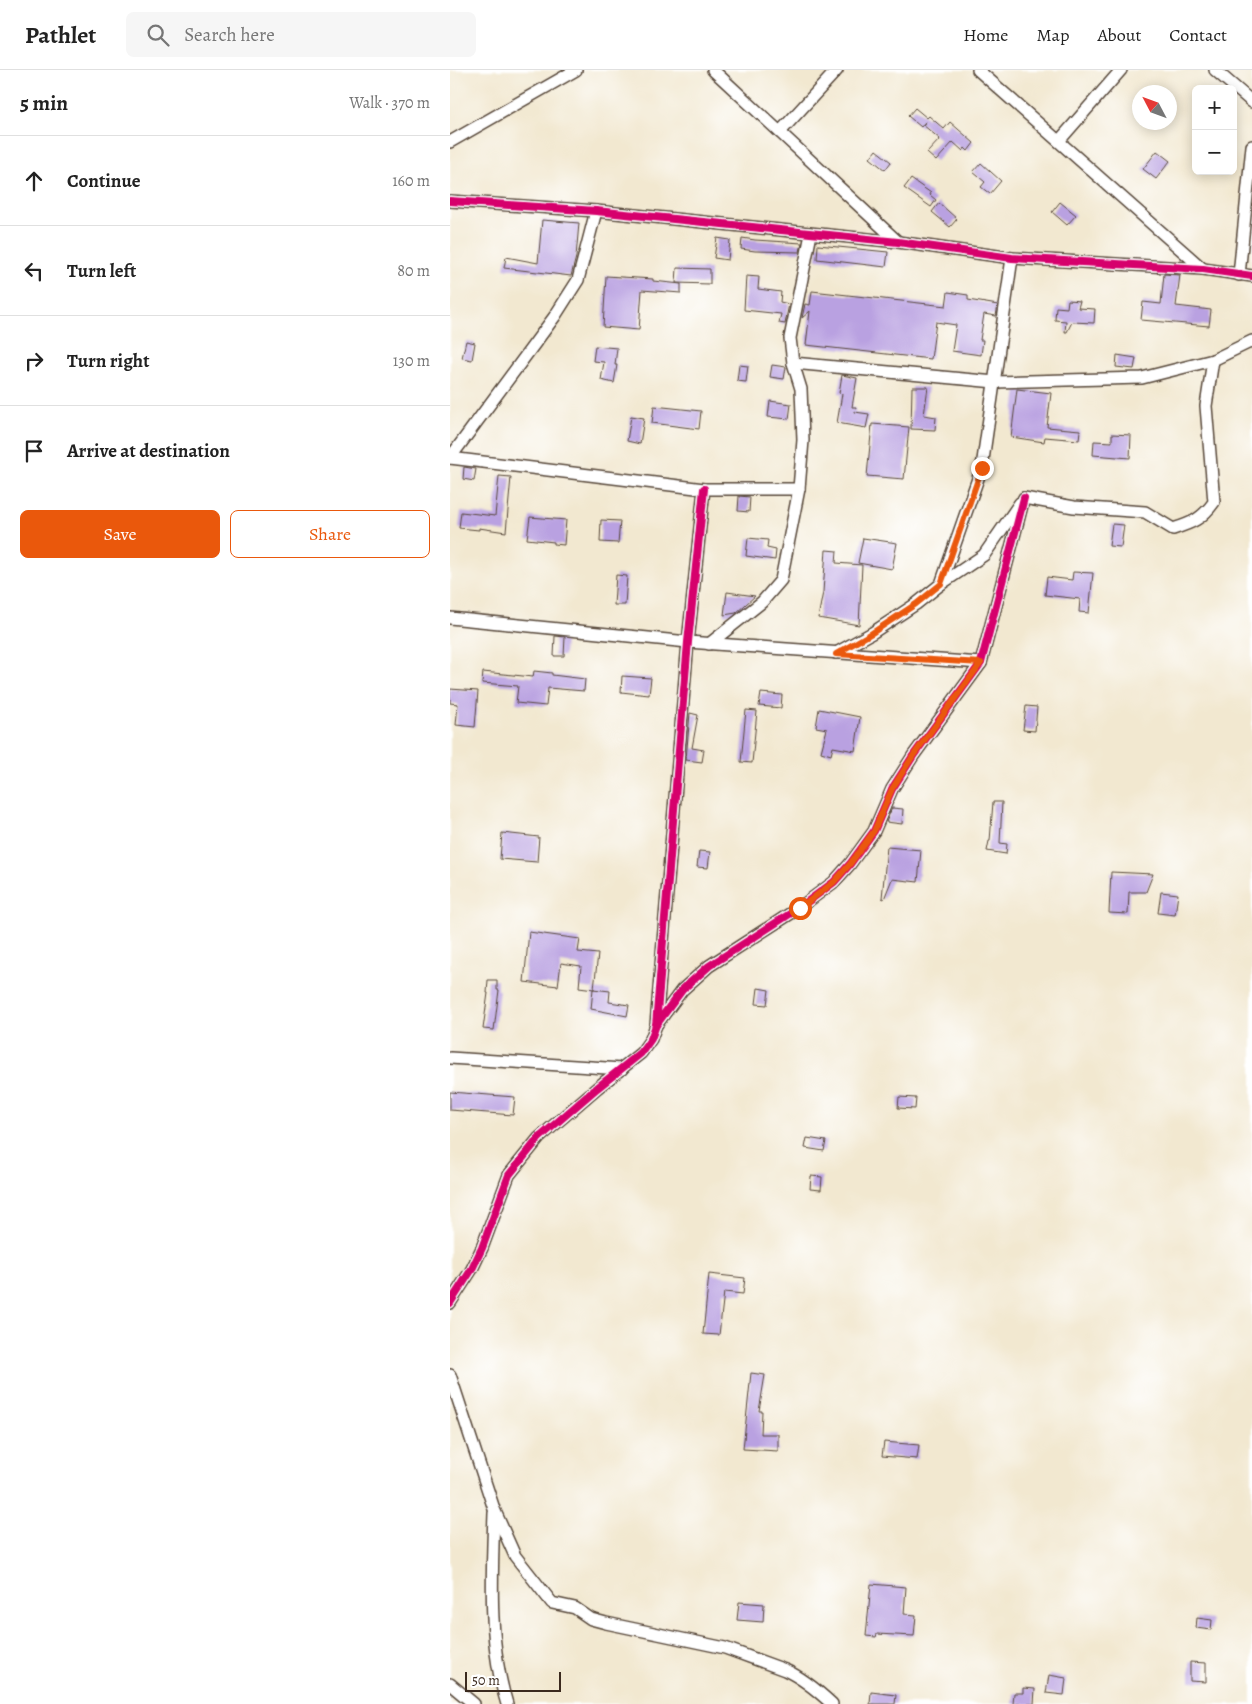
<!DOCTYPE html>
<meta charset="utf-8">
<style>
:root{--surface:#fff;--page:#f6f6f6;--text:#222;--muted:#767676;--line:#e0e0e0;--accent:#ea580c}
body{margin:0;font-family:Alegreya,serif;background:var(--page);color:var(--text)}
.controls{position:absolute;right:15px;top:15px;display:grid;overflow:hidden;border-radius:8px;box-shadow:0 2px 12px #0003}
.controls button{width:45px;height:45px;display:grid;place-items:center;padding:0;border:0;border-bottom:1px solid var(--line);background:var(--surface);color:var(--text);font:25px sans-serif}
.compass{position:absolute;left:682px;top:15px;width:45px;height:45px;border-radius:50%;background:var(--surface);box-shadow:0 2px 12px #0003;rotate:311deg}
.scale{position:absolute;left:15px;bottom:12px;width:96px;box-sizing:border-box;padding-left:5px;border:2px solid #3b2a1e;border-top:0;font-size:14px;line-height:18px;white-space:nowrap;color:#3b2a1e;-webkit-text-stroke:4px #fff;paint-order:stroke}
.stop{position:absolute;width:15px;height:15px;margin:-11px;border:4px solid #ea580c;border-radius:50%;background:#fff}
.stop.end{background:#ea580c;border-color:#fff;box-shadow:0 1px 5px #0008}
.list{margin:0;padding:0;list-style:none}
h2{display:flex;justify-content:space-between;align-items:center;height:65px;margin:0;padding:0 20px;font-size:21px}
h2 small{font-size:16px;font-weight:400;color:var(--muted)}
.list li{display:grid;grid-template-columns:32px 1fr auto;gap:15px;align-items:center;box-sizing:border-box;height:90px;padding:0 20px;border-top:1px solid var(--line)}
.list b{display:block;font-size:19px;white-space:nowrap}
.list em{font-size:16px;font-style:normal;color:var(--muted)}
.actions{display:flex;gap:10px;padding:15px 20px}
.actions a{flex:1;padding:11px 0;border:1px solid var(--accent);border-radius:8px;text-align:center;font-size:18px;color:var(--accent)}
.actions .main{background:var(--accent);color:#fff}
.icon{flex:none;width:28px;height:28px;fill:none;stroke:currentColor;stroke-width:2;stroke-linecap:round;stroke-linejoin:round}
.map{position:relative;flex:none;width:802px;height:1634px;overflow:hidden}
header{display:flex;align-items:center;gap:30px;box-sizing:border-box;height:70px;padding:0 25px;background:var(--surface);border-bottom:1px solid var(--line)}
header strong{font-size:24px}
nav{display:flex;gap:28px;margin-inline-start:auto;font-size:18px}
.search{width:350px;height:45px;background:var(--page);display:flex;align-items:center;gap:12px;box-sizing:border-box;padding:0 18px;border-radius:8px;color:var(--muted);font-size:19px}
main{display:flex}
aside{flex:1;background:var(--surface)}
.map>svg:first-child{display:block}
</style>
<header>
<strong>Pathlet</strong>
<div class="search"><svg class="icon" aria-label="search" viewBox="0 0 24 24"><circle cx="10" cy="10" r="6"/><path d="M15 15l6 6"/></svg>Search here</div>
<nav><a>Home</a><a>Map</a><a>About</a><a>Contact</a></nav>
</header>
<main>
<aside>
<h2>5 min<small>Walk · 370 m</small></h2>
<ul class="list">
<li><svg class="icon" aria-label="ahead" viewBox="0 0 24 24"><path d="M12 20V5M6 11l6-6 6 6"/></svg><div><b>Continue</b></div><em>160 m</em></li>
<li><svg class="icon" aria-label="left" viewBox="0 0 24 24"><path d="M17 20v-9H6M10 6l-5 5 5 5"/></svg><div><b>Turn left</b></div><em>80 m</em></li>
<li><svg class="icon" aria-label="right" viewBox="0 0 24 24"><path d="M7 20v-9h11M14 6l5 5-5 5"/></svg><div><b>Turn right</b></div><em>130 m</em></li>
<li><svg class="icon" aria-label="arrive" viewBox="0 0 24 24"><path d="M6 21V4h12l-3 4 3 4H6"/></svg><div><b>Arrive at destination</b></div></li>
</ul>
<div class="actions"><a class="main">Save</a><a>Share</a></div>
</aside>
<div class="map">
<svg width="802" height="1634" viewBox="0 0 802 1634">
<rect width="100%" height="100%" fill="#fff"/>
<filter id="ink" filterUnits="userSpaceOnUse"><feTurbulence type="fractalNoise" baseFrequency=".02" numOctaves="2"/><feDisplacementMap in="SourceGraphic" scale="10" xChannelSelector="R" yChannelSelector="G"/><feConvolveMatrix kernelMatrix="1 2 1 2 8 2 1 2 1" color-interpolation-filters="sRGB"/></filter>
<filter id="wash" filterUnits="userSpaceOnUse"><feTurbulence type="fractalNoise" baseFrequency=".0096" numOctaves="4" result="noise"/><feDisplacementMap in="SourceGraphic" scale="20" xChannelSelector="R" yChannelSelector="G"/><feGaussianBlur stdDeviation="1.12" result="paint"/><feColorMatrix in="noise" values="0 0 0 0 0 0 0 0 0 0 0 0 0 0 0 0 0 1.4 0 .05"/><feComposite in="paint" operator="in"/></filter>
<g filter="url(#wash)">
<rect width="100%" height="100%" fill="#f2e8d0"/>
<g id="blocks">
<g fill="#b9a1e1">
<path d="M465,38L477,48L479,46L494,59L500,52L524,73L518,81L515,78L513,81L503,72L486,91L477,83L490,69L473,55L476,51L471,57L458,46Z"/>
<path d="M426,80L441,92L435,100L420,88Z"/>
<path d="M707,81L720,91L706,109L693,99Z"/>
<path d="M531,93L551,111L540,124L531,117L535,112L523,102Z"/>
<path d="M461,109L481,123L480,125L486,130L481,137L454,118Z"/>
<path d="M610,132L626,145L617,155L602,142Z"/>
<path d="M489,133L507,149L500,157L482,142Z"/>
<path d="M92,150L129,153L126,187L121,206L54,198L56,187L88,193Z"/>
<path d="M267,168L280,170L278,190L264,188Z"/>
<path d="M292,168L305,170L352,173L350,182L305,181L291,179Z"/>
<path d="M368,175L438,182L436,197L367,189Z"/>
<path d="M227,198L260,199V214L226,213Z"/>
<path d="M714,204L730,205L726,236L761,240L759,256L691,250L693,232L711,234Z"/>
<path d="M156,206L203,209V211L231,214V223L192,220L189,260L153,257Z"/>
<path d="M296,206L309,207L308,219L331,222L330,232L339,234L335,254L329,253L331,244L294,240Z"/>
<path d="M362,221L496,236L498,222L518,225V230L548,235L546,246L534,244L530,270H533L531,285L502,281L506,255L486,252L481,289L356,275L360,241L352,248L355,234L360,235Z"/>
<path d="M618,230L630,231L628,238L645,239L644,253L622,252L617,262H615L616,251L605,250L606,237L617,238Z"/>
<path d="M16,271L25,273L22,290L12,288Z"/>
<path d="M145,276L167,278L165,295H167L164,313L151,310L154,292L143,291Z"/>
<path d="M667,285L686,288L684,299L666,297Z"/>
<path d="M289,295L298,296L296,312L287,311Z"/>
<path d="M322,295L336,297L334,309L320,307Z"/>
<path d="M392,305L407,308L402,337H406L405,342L419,344L416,358L387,353L392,324L389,323Z"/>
<path d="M462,317H478L474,345L486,347L485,360L461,359Z"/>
<path d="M567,319L601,323L597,357L630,360L629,370L595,367L594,372L561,367Z"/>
<path d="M320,331L341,334L339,349L318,347Z"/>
<path d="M204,336L251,341L249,359L202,353Z"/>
<path d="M181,346L194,348L190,374L177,371Z"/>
<path d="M422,354L459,357L454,409L417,406Z"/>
<path d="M662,364L681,365L680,388L643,385L644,371L662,372Z"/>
<path d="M14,397L26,399L24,411L13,409Z"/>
<path d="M49,406L61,407L56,462L29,458V460L9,458L11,442L45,446Z"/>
<path d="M289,426L300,427L299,442L288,441Z"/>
<path d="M80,447L116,450L114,475L104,474V472L77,469Z"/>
<path d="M151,450L170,451L168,473L150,472Z"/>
<path d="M662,454L674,455L671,477L659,476Z"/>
<path d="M298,468L318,470L317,478L326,480L325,490L296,486Z"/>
<path d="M413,468L447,473L442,499L408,493Z"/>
<path d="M376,480L387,481L386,493L412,495L409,555L368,548L373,522Z"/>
<path d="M623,502L643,503L639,543L629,542L630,529L595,525L597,507L622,510Z"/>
<path d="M166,505L177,506L175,535H164Z"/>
<path d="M277,522L305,526L286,543L274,545Z"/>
<path d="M105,566L115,567L114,586H104Z"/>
<path d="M84,601L102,603V605L135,609L134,621L98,618L96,636L66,633L68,616L32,613L33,602L83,607Z"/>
<path d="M172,606L201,608L199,625L171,622Z"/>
<path d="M0,619L28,621L25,657L6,655L8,634L0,633Z"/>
<path d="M311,623L332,625L331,638L309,636Z"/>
<path d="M576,636L587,637L585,661L573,660Z"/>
<path d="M369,639L410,647L405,681L383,677L381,685L371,682L377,659L366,657Z"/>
<path d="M296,640L307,641L302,693L291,692Z"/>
<path d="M240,643L248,645L242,678L254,680L252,692L236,690Z"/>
<path d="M543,732H552L550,773L557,774L556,784L537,781L539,771H540Z"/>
<path d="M442,738L453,739L452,754L436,752Z"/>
<path d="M52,763L89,767L87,792L50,789Z"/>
<path d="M437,777L471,780L468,812L442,809L434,829L432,828Z"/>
<path d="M249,781L260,782L258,798L247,797Z"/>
<path d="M661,802L703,804L696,822H679L678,844L659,843Z"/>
<path d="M711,822L728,824L725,845L708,843Z"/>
<path d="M79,862L130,869L128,882L148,884L144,919L129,917L131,896L111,893L108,916L74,912Z"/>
<path d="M38,910H47V920H49L44,960L33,959L38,923H37Z"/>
<path d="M308,918L319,920L317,935L306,934Z"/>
<path d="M143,919L160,921L159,932L179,935L177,946L141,939Z"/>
<path d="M0,1022L65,1027L63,1045L0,1040Z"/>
<path d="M449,1027L466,1028L465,1039L448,1038Z"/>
<path d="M357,1068L376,1071L374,1081L355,1078Z"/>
<path d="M361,1106L372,1107L371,1120L360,1119Z"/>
<path d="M259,1204L295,1208L293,1224L274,1222L269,1265L253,1264Z"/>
<path d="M301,1303L315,1305L309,1341H312L311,1364H328V1381L293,1379Z"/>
<path d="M434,1372L469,1375L467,1389L432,1386Z"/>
<path d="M421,1514L456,1517L454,1544L466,1545L464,1566L427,1564L426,1567L416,1566Z"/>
<path d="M289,1532L314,1534L313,1552L287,1550Z"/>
<path d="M747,1548L762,1550L761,1560L746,1558Z"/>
<path d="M740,1592L756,1593V1612L740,1611Z"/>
<path d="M599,1605L616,1608L614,1625L596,1623Z"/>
<path d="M573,1618L585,1619L584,1634H563L564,1623H573Z"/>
<path d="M421,1622L446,1625L445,1634H420Z"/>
</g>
</g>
</g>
<g filter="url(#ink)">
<use href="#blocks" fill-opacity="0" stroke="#564639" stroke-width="1"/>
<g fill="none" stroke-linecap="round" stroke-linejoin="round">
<defs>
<g id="minor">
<path d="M263,0L448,172"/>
<path d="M528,0L753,199"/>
<path d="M765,0L802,32"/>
<path d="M330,62L387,0"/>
<path d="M609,71L671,0"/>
<path d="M0,72L126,0"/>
<path d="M0,131L146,141L448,172L562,188L753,199L802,206"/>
<path d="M789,205L802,76"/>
<path d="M343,293L545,312L692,308L763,290L802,271"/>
<path d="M0,388L254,419H349"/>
<path d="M0,388L105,246L128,210L146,141"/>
<path d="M574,428L624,437L695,442L723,459C742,453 752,449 764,432L756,336L763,290"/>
<path d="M491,514L534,485L570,433"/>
<path d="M0,548L238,572L531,593"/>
<path d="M259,574L312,532L331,510L349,419L353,370L351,319L343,293L340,268L361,164"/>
<path d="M386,583L422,563L466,534L491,514L532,397L562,188"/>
<path d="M206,955L232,920L259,896L349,838L384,812L400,794L424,761L442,719L463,686L531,593L574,428"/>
<path d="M0,988L172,999"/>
<path d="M0,1233L22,1199L32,1178L59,1105L89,1068L147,1018L191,983L201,969L206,955L238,572L254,419"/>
<path d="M0,1305L44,1439L65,1486L102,1533L125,1538L141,1549L156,1553L275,1578L335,1600C353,1608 368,1621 382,1634"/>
<path d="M44,1443C42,1507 38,1573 57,1634"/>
<path d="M0,1614L24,1634"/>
</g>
</defs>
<use href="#minor" stroke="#564639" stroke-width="14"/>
<use href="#minor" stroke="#fff" stroke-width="11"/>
<defs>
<g id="cycleway">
<path d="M0,131L146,141L448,172L562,188L753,199L802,206"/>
<path d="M206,955L232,920L259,896L349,838L384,812L400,794L424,761L442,719L463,686L531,593L574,428"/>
<path d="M0,1233L22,1199L32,1178L59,1105L89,1068L147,1018L191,983L201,969L206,955L238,572L254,419"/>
</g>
</defs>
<use href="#cycleway" stroke="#fff" stroke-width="11"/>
<use href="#cycleway" stroke="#d6006c" stroke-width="8"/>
</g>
</g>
<g fill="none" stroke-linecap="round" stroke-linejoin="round" filter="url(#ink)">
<path stroke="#ea580c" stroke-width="6" d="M350,838L384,812L400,794L424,761L442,719L463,686L531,593L386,584L422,563L466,534L491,514L532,398"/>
</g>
</svg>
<div class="controls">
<button>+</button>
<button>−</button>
</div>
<svg class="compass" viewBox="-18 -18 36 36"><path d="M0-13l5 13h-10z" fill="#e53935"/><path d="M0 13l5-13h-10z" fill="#767676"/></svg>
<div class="scale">50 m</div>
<div class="stop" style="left:350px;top:838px"></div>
<div class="stop end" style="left:532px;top:398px"></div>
</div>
</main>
